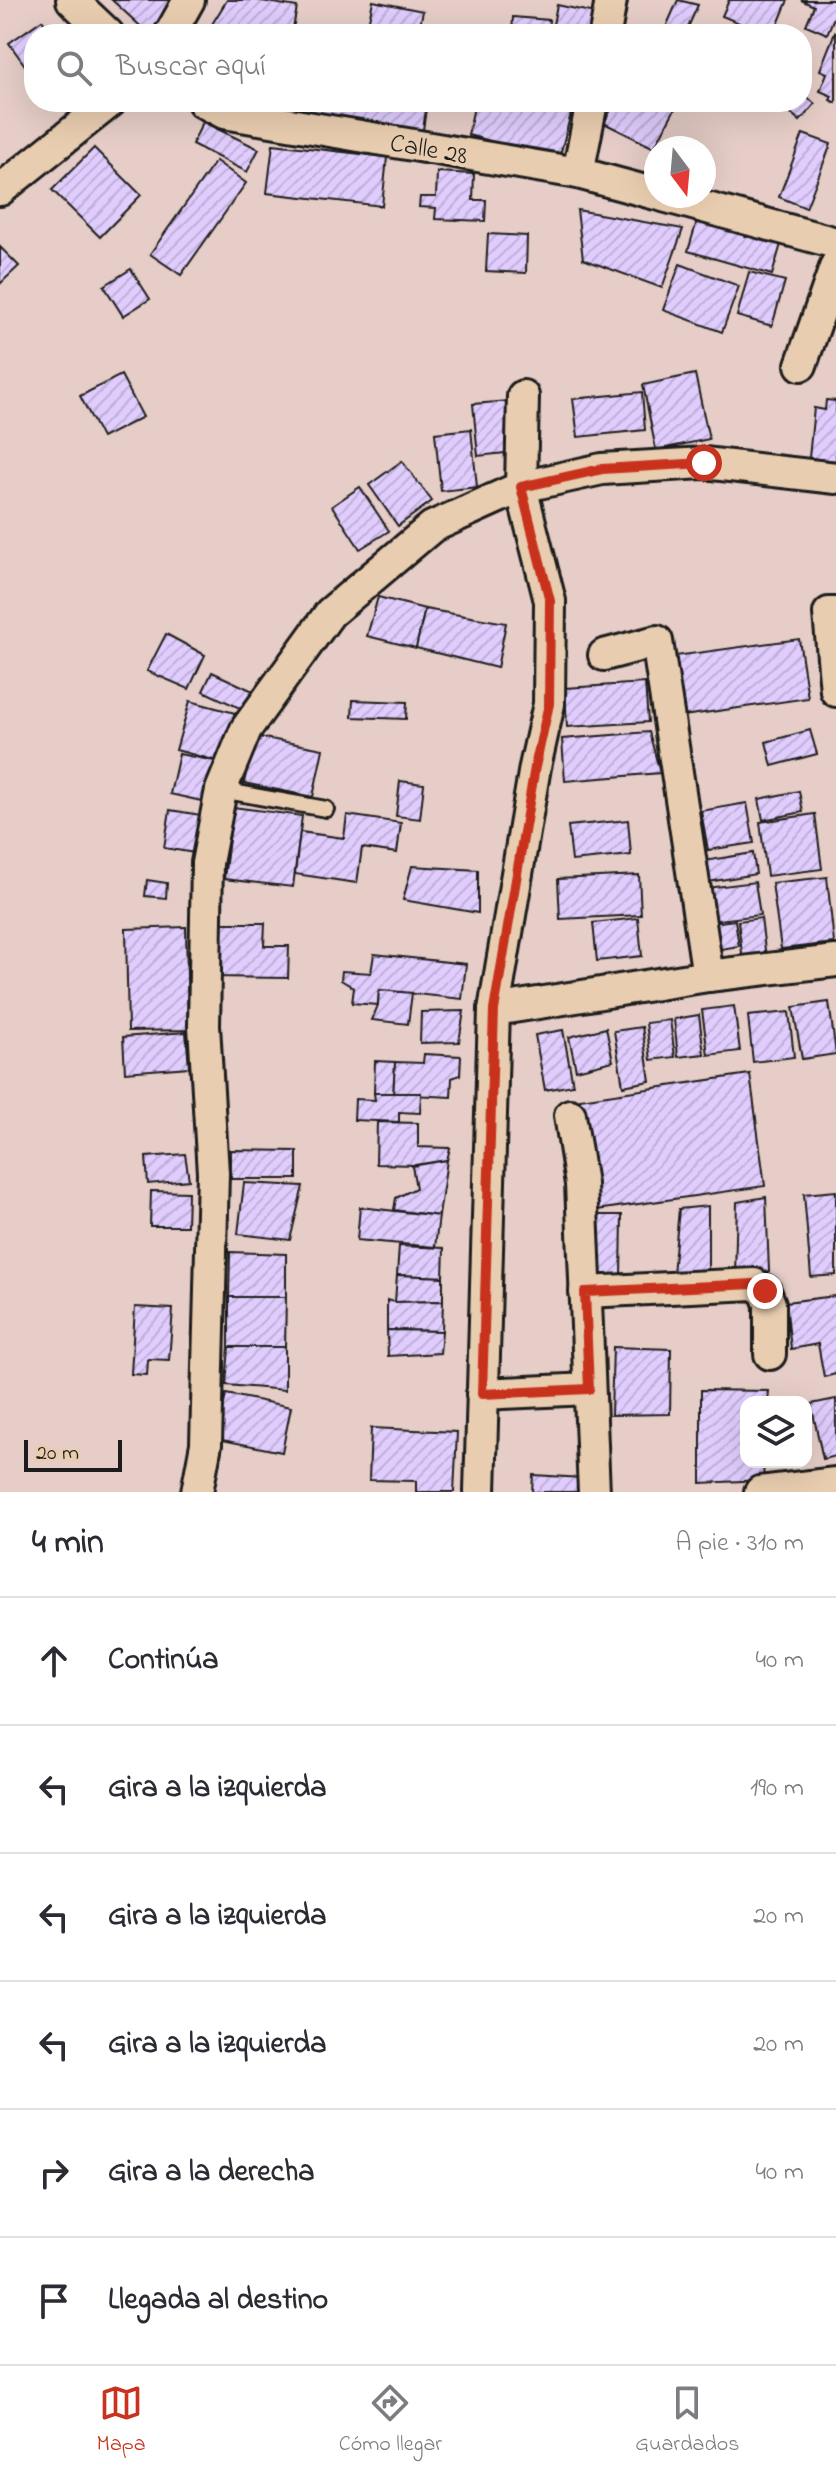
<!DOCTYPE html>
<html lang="es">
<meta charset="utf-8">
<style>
:root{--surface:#fff;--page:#f7f7f7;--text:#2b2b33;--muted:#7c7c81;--line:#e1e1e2;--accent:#c8321e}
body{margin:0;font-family:"Indie Flower",sans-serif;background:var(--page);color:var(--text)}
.controls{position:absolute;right:24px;bottom:24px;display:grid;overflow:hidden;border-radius:16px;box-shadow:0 8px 32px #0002}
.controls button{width:72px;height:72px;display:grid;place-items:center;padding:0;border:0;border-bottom:2px solid var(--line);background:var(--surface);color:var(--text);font:40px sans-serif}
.compass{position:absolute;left:644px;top:136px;width:72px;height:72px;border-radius:50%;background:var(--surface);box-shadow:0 8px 32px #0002;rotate:164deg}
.scale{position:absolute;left:24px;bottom:20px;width:98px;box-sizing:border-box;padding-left:8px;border:4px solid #1c1c1c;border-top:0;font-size:22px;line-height:28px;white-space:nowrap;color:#1c1c1c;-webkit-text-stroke:6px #e9cdb0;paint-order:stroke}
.stop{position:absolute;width:24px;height:24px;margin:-18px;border:6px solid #c8321e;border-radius:50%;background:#fff}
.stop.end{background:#c8321e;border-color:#fff;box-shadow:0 2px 8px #0008}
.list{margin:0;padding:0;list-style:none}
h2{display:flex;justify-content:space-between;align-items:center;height:104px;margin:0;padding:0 32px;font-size:34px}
h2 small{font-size:26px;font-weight:400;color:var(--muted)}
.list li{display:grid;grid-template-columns:52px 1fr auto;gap:24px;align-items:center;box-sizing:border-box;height:128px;padding:0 32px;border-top:2px solid var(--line)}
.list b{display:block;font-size:30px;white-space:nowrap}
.list em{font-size:26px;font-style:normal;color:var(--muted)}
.icon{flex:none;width:44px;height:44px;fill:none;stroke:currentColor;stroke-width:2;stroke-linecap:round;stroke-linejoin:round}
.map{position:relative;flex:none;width:836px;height:1492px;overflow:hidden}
.search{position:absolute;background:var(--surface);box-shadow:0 8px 32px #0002;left:24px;right:24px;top:24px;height:88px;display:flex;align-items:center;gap:20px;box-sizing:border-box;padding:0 28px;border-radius:32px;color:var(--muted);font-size:30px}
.sheet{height:872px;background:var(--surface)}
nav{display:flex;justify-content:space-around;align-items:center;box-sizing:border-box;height:112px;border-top:2px solid var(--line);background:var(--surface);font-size:22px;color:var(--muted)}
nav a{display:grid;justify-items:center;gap:4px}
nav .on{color:var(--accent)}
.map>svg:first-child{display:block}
</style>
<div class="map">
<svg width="836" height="1492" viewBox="0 0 836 1492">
<defs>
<pattern id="building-hatch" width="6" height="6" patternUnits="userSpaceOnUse" patternTransform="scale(2)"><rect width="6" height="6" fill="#e0cdfe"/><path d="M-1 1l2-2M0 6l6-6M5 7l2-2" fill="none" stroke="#c0afd9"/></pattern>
</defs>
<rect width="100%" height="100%" fill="#e6cdc7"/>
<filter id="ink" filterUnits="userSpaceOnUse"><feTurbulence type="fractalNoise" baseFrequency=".0125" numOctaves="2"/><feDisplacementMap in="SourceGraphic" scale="16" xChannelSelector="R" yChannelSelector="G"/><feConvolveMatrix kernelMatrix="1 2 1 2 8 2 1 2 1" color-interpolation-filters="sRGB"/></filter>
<g filter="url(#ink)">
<g fill="url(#building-hatch)" stroke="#1c1c1c" stroke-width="2">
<path d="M112,0H180L149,34Z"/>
<path d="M227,0H256L297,7L292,34H206Z"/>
<path d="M678,0L698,5L685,34H663Z"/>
<path d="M729,0H788L774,34H766L722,16Z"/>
<path d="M801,0H836V13L827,34L806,25L814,6Z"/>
<path d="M373,1L423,11L418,34H366Z"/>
<path d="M557,5L600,14L596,34H551Z"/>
<path d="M513,17L549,20L548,34H512Z"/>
<path d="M42,20L52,34H34V72L31,74L9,43Z"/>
<path d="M835,32L836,33V103L830,100L832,96L820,91L827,73L820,70Z"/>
<path d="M802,92L815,104L800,121L778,102H802Z"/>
<path d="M299,102H427L423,130L298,113Z"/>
<path d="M475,102H511L510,106L542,112L545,102H574L559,159L468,135Z"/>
<path d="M615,102H671L677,105L654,148L604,123Z"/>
<path d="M203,122L259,149L247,172L192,144Z"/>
<path d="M803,134L831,144L806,208L779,197Z"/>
<path d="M273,144L387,157L382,206L267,193Z"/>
<path d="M94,148L141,195L100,237L52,190Z"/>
<path d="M216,161L246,183L181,275L150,254Z"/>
<path d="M437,172L474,174L473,200H486L485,221L435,219L436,208L419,207L420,197H436Z"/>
<path d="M577,210L683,229L662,288L583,259Z"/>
<path d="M697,221L781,244L772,275L688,251Z"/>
<path d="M488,234L527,236L526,273L486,271Z"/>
<path d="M0,247L19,266L0,284Z"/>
<path d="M680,264L739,286L722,332L663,310Z"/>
<path d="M131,269L150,299L123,316L104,286Z"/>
<path d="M749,272L785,281L772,326L737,316Z"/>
<path d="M695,374L709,439L656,450L643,385Z"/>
<path d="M121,375L143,417L102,438L80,396Z"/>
<path d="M642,392L645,430L578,437L573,399Z"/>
<path d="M826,400L836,401V461L809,458L814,408L825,410Z"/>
<path d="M509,401L514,452L478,456L473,404Z"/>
<path d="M471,429L477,487L441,491L435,433Z"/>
<path d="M402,461L432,501L398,526L369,485Z"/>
<path d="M360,487L389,531L360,549L332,506Z"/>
<path d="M378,597L425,609L416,648L367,636Z"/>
<path d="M425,609L506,623L497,668L416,648Z"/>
<path d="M166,634L205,655L189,689L147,671Z"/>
<path d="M799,639L808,698L676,717L668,657Z"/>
<path d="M212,672L253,691L244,710L203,691Z"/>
<path d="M645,683L648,722L567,727L565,688Z"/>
<path d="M353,700L407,702L406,719L352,717Z"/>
<path d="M190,701L235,713L221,762L176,750Z"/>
<path d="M810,730L817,754L772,766L766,742Z"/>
<path d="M649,732L660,773L565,781L562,739Z"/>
<path d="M254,736L323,749L313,797L244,783Z"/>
<path d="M179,754L215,761L206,802L170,794Z"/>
<path d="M400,781L424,784L420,819L396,816Z"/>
<path d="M799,791L803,812L763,820L759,799Z"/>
<path d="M747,803L754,843L708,850L701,811Z"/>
<path d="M233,807L302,816L293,887L224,879Z"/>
<path d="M170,810L201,815L195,853L164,848Z"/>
<path d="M815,814L822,869L767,876L760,822Z"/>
<path d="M347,815L401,823L397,853L362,848L357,883L295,874L300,832L344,838Z"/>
<path d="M628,820L631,855L572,861L568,826Z"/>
<path d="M753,853L756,874L702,883L698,862Z"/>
<path d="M412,866L478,870V913L403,900Z"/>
<path d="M639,875L641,915L560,919L558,879Z"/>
<path d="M827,877L834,943L781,949L772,883Z"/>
<path d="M147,880L167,883L166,898L145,896Z"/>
<path d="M755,882L760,915L703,922L698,889Z"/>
<path d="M638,918L642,956L597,961L593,923Z"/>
<path d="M761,918L766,958L743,961L738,921Z"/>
<path d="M735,920L739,946L715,950L711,923Z"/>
<path d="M215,923H265L264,946H289L288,978L214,977Z"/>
<path d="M186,927L188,1030L128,1031L126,929Z"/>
<path d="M374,954L466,964L462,999L379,990L378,1005L352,1003L354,988L341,980L342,971L371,973Z"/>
<path d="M379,990L412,993L408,1024L372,1020L378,1005Z"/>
<path d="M829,1002L836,1054L802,1059L793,1007Z"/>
<path d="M734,1006L740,1051L708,1055L702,1010Z"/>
<path d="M464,1011L459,1042L420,1043L421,1012Z"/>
<path d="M789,1012L794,1057L753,1062L748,1016Z"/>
<path d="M699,1015L704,1054L678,1057L674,1019Z"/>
<path d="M670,1020L675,1057L651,1060L646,1023Z"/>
<path d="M642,1027L650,1081L623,1086L614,1031Z"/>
<path d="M606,1028L613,1061L576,1070L569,1037Z"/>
<path d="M563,1030L573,1085L545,1090L535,1035Z"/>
<path d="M186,1032L189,1067L125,1072L123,1037Z"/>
<path d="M424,1054L461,1056L460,1075L452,1078L451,1097L393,1094L395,1062L423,1063Z"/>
<path d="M375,1061L395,1062L393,1094L374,1093Z"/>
<path d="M750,1074L765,1186L589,1211L573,1100Z"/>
<path d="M374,1093H421L420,1113L399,1112V1122L354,1120L355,1099L375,1100Z"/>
<path d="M377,1122L418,1123V1147L450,1148L447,1160L415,1165L376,1164Z"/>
<path d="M231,1150L297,1151V1179H231Z"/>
<path d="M185,1154L189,1180L148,1184L146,1157Z"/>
<path d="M447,1160L439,1216L394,1210L396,1198L416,1188L412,1166Z"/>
<path d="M244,1183L303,1186L290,1240L238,1234Z"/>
<path d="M151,1191L188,1192L187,1226H150Z"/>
<path d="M836,1191V1275L811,1277L804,1194Z"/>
<path d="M766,1197L769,1271L735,1275L737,1202Z"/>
<path d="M708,1206V1275L673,1274L679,1209Z"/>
<path d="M360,1207L439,1216L435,1247L357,1240Z"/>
<path d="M597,1215H622L621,1278L595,1277Z"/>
<path d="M399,1246L444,1248L443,1277L397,1275Z"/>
<path d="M230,1252L286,1254V1297H229Z"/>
<path d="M397,1275L443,1277V1301L395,1302Z"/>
<path d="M836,1296V1374L824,1377L818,1344L791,1349L786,1302Z"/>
<path d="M229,1297H286L285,1347H229Z"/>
<path d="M387,1300L395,1302L443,1301L442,1331L387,1330Z"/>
<path d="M135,1307L173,1309L169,1360L148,1359L147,1375L131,1374Z"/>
<path d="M387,1330L442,1331L440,1353L388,1356Z"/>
<path d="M229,1347H285V1390L226,1385Z"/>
<path d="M613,1347L671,1349L670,1414L611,1415Z"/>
<path d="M701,1390L769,1391L768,1402H746V1462H764L763,1480L701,1483Z"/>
<path d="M226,1394L291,1407L282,1452L217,1439Z"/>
<path d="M836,1399V1456L823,1459L811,1404Z"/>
<path d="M371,1428L457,1432L454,1492H416V1481L369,1480Z"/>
<path d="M533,1475L583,1478V1492H532Z"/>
</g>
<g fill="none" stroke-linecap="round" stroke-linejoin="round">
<defs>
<path id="lane" d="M221,790L326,809"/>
<g id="street">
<path d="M72,0L108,34"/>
<path d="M170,34L189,0"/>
<path d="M605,34L611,0"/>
<path d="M203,102L224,113L578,173L656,194"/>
<path d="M578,173L592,102"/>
<path d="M0,190L110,102"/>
<path d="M663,196L836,243"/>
<path d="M801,365L836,265"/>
<path d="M836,613H829L836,691"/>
<path d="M604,655L657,641L708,976"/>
<path d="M494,1010L708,976L836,961"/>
<path d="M570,1115L581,1184L594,1492"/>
<path d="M585,1292L754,1284L765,1291L770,1304V1354"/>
<path d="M482,1394L589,1389"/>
<path d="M197,1492L206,1444L213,1173L204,1026L207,863L221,790L246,729L330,613L432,527L521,487L602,469L704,463L836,478"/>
<path d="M480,1492L494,1010L535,767L549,704L550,601L521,487L523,396"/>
<path d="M760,1492L836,1483"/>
</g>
</defs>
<use href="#lane" stroke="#1c1c1c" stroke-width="20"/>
<use href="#street" stroke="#1c1c1c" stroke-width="36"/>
<use href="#lane" stroke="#e9cdb0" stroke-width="14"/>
<use href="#street" stroke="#e9cdb0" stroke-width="30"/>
</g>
</g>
<g fill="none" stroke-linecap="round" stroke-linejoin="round" filter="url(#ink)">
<path stroke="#c8321e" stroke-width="10" d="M704,463L602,469L521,487L550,601L549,704L535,767L494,1010L482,1394L589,1389L585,1292L754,1284L765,1291"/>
</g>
<g text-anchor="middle" stroke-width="8" stroke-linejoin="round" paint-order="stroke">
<g font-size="26" fill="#1c1c1c" stroke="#e9cdb0">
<text transform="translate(429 148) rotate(10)" y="9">Calle 28</text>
</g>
</g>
</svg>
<div class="controls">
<button><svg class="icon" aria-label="layers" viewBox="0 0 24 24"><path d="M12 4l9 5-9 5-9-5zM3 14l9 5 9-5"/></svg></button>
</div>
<svg class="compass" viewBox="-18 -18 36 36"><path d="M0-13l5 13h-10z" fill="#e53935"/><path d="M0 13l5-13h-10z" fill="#7c7c81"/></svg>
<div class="scale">20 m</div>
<div class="stop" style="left:704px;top:463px"></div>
<div class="stop end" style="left:765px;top:1291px"></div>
<div class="search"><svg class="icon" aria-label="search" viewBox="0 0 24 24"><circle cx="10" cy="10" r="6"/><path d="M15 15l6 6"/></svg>Buscar aquí</div>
</div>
<section class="sheet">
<h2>4 min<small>A pie · 310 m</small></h2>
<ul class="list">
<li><svg class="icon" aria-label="ahead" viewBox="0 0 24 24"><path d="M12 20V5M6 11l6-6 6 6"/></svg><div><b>Continúa</b></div><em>40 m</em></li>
<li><svg class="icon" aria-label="left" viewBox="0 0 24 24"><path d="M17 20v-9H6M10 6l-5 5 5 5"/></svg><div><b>Gira a la izquierda</b></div><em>190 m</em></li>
<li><svg class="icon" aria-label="left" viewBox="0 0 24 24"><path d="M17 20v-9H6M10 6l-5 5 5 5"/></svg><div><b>Gira a la izquierda</b></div><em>20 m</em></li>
<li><svg class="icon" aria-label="left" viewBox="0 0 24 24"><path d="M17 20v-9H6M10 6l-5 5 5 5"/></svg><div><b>Gira a la izquierda</b></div><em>20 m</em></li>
<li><svg class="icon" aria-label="right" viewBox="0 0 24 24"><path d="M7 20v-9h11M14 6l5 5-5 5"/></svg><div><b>Gira a la derecha</b></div><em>40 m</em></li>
<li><svg class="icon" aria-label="arrive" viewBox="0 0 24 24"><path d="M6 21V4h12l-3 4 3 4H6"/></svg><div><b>Llegada al destino</b></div></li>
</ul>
</section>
<nav>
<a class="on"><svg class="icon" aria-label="map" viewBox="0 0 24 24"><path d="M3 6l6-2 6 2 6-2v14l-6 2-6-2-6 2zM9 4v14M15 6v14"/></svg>Mapa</a>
<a><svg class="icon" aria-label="directions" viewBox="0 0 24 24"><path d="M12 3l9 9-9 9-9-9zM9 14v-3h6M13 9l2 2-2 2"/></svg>Cómo llegar</a>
<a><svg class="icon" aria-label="saved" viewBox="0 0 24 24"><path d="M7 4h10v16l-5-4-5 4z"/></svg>Guardados</a>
</nav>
